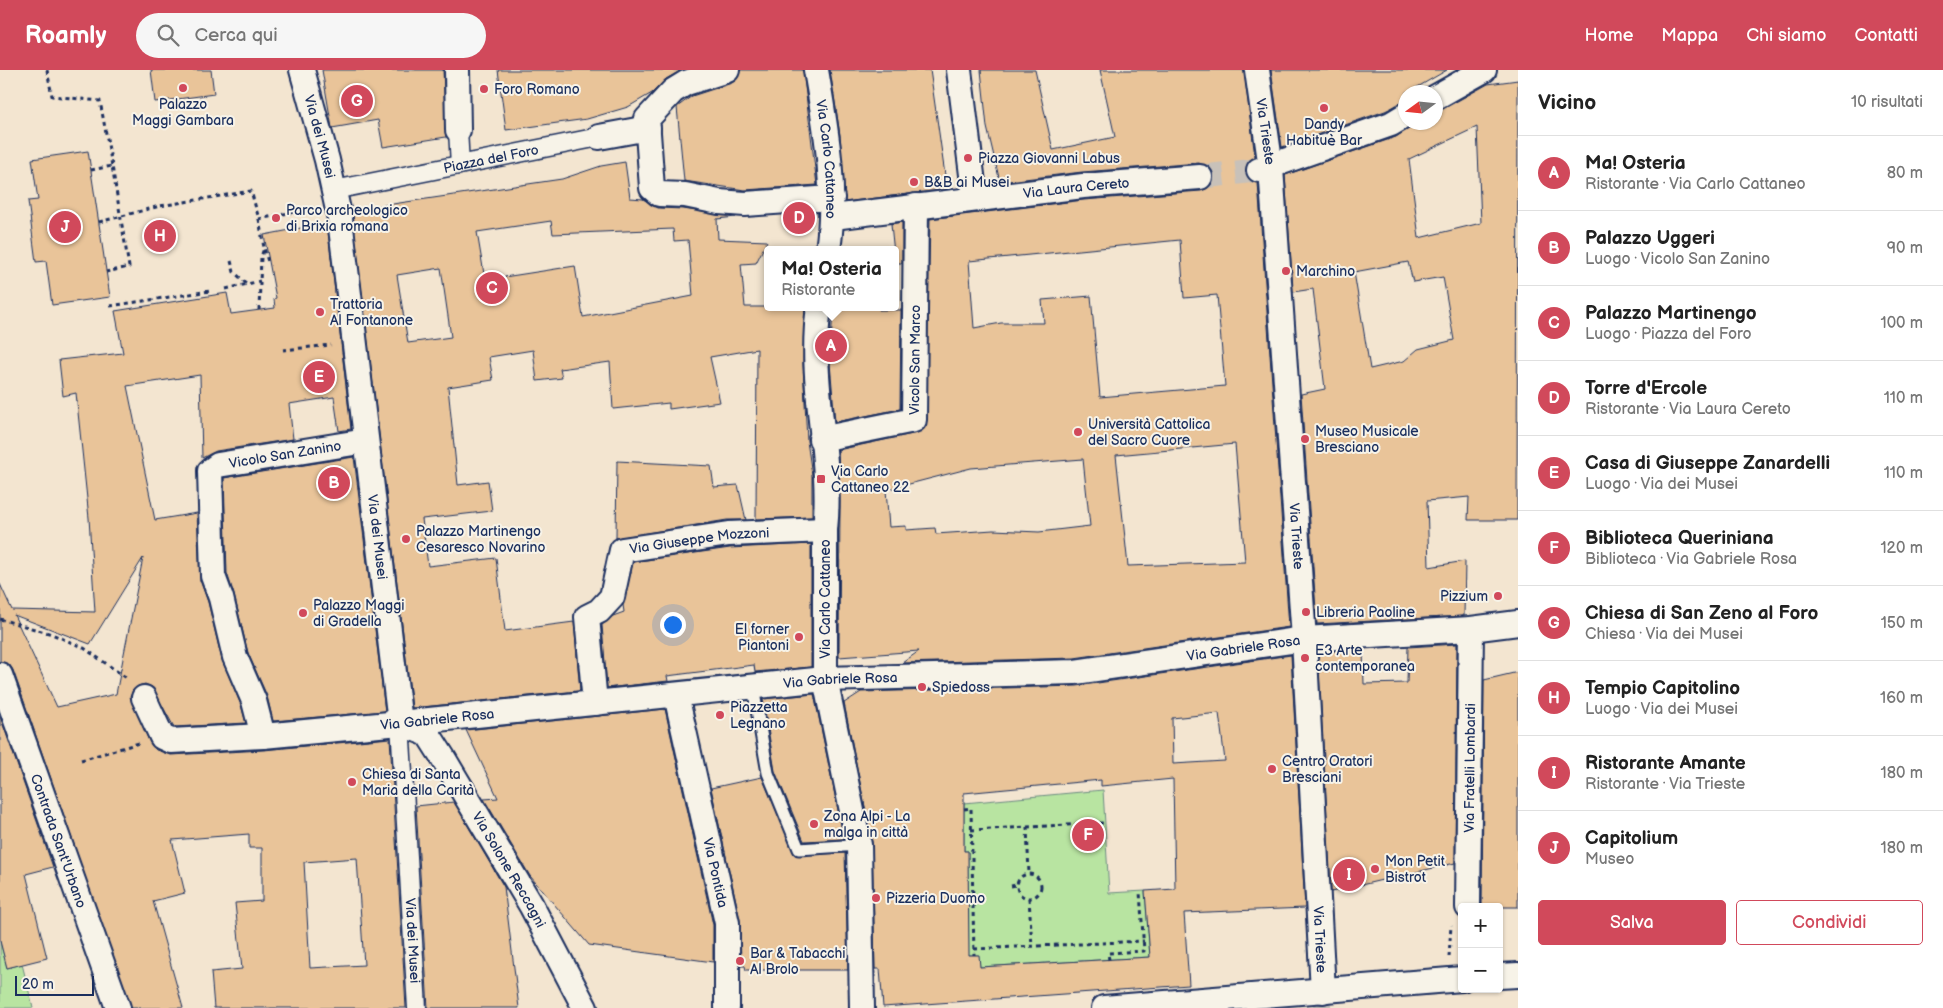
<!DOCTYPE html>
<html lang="it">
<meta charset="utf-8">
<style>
:root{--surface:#fff;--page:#f6f6f6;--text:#222;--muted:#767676;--line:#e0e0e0;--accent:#d1495b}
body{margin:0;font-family:"Balsamiq Sans",sans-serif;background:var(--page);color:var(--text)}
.controls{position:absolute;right:15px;bottom:15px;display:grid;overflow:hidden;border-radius:5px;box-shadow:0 1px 4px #0004}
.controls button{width:45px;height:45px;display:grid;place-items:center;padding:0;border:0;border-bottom:1px solid var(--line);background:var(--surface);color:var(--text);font:25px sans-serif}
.compass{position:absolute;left:1398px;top:15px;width:45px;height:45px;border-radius:50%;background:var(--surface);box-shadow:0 1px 4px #0004;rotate:255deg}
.scale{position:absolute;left:15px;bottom:12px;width:79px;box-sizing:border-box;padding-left:5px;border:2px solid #1b2f5e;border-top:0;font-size:14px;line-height:18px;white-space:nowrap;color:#1b2f5e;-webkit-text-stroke:4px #f7f3e8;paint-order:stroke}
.you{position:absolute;left:672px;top:554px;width:18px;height:18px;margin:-12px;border:4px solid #fff;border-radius:50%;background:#1a73e8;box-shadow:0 0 0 8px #1a73e833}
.badge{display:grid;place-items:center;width:32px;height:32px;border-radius:50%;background:var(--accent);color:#fff;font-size:16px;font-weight:700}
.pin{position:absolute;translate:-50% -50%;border:2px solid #fff;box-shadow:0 1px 5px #0006}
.popup{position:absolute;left:764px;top:176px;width:135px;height:65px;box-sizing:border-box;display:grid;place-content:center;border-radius:5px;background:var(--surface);filter:drop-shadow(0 1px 4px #0005);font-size:16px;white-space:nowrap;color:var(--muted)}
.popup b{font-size:19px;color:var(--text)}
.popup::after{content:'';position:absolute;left:50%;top:100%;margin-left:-10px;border:10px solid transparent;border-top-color:var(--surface)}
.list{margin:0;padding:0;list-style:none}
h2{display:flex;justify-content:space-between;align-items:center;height:65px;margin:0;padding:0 20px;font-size:21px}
h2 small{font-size:16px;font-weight:400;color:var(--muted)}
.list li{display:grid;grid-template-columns:32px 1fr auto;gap:15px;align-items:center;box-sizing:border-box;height:75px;padding:0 20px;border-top:1px solid var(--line)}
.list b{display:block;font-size:19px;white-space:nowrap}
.list p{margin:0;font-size:16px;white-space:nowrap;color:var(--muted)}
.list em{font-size:16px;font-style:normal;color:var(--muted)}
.actions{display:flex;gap:10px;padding:15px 20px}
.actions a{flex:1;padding:11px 0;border:1px solid var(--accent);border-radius:5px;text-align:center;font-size:18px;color:var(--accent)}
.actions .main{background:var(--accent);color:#fff}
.icon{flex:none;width:28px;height:28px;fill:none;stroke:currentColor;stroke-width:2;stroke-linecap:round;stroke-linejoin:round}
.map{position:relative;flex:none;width:1518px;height:938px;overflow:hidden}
header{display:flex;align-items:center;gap:30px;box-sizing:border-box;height:70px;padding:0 25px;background:var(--accent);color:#fff}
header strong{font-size:24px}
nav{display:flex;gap:28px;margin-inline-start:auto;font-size:18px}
.search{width:350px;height:45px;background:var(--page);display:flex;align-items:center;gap:12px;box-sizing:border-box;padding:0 18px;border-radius:28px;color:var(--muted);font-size:19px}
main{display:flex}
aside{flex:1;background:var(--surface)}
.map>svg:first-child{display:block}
</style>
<header>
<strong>Roamly</strong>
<div class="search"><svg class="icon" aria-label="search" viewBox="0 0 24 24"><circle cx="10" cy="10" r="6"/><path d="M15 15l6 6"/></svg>Cerca qui</div>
<nav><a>Home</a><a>Mappa</a><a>Chi siamo</a><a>Contatti</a></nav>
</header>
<main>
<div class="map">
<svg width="1518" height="938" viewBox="0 0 1518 938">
<rect width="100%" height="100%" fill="#f3e5d0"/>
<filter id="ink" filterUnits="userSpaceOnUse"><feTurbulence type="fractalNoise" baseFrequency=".02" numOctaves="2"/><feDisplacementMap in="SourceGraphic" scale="10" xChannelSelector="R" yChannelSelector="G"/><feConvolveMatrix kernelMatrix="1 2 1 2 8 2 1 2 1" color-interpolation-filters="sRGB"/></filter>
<g filter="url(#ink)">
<g fill="#b8e4a1" stroke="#6a8a80">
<path d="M1103,720L1109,823L1145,821L1150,887L980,897L978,885H967L968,781H964V733Z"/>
<path d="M0,871L7,898L22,894L33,938H0Z"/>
</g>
<g fill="#e9c499" stroke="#1b2f5e" fill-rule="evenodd">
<path d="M151,0H211L214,24L155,32Z"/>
<path d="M322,0H443L446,67L383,77L378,50L332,58Z"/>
<path d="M498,0H682L666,9L652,23L628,37L587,49L506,60Z"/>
<path d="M740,0H803L817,115L745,120L684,111L677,37L692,26L732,13L737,9Z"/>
<path d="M830,0H930L947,119L845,132L840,65Z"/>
<path d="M981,0H1035L1053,80L1115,67L1100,0H1244L1255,87L1248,91L1246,104L1250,111L1258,113L1289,557L1074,588L902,593L919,581L839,587L840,432L838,380L917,363L926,356L930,149L1084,130L1201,121L1208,118L1213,112L1214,105L1211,99L1199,93L1082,102L1000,112L987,57ZM1180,170L1184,228L1217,225L1225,316L1100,327L1091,226L1042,230L1044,253H1001L974,258L969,191ZM1235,374L1245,492L1128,496L1116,385ZM1083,389L1090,456L1039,462L993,460L936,464L935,458L906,460V456L889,457L886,420L971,398Z"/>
<path d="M1271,0H1447L1409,22H1406V31L1385,41L1282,77Z"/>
<path d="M1518,10L1517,450H1468L1469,427L1427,431L1429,497L1465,491L1464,546L1317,554L1301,324L1325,319L1313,219L1293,222L1285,105L1396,67L1417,52H1436V41L1443,39L1488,14ZM1477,57L1481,153L1419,168L1409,89ZM1408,192L1413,212L1443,207L1454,270L1418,279L1404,291L1370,299L1354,202Z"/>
<path d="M88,81L110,227L52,235L46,191L36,192L28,131L38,130L32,89Z"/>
<path d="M625,92L630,128L643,129L658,138L683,139L736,147L717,149L718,169L767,171L756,193L741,194L745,237H805L803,294L807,371L812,405V447L756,449L757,279L710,287L720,332L669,339V333L613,339L610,292L560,299L562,308L537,311L533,280L489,287L493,310L448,317L458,415L488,411L492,441L422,449L428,496L496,488L505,561L574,552L580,621L412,638L352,140L562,109L601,96ZM551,151L553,164L673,159L674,171L688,170L693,226L583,247L575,196L485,210L477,162ZM441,198L451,267L408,273L397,205Z"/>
<path d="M902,152V193H895L891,154Z"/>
<path d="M327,153L351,359L339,361L334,327L289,334L293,369L216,381L202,388L200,305L127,316L155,450L197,443L200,510L208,532L222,590L241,635L246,653L174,657L152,617L145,614L138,616L133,620L130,627L150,673L156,680L171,685L264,680L390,668L406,938H214L211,902L242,899L235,833L262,831V778H249V764L172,770L185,823L153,831L183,938H131L13,600L9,594L0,592V514L12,540L95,542L89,448L76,323L63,326L59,290L123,283L115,241L227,223L231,244L275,238L274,229L276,228L264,165ZM143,488L116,624L57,637L14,545L90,574ZM357,788L364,895L310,898L304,792Z"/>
<path d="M833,237H879V240H901L900,339L835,352L830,293Z"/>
<path d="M354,387L385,641L273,651L267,626L248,583L234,525L227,503L224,408Z"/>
<path d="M617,391L711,396L714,417L738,415L746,450H727L616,468Z"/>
<path d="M811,474V597L755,602L754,595L667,606L668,611L607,618L602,555L613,546L624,542L623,535L633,492L730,478Z"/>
<path d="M1457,574L1455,793L1331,822L1318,582L1363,579L1364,614L1407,613L1408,577Z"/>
<path d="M1291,585L1305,838L1184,843L1189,915L883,937L880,899H875L872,772L844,633L861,622L1077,616ZM1219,643L1225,691L1173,694L1172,648ZM1173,709L1175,819L1145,821L1150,887L980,897L979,885H969L968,781H964V723L1101,710V716Z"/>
<path d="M1518,602V837H1482L1484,610Z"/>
<path d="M814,624L844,769L804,771L775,701L763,629Z"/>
<path d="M665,639L713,855V892L589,875L530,806L484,729L498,728L466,660Z"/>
<path d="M0,646L53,797L26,804L47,888L7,898L0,871Z"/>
<path d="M762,707L795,785L845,783L848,900H746L745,896H741L740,850L711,718Z"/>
<path d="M454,732L504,817L519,938H428L416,736Z"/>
</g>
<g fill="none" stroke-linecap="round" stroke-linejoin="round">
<path stroke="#c8c1b9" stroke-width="18" stroke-dasharray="18 9" stroke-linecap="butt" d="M1322,938V932"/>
<path stroke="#c8c1b9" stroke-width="24" stroke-dasharray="24 12" stroke-linecap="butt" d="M1200,107L1259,100"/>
<defs>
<path id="service" d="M753,617L768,703L799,779L859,775"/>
<g id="pedestrian">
<path d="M458,60L460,95"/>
<path id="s1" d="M334,120L599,67"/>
<path id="s2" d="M400,653L417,938"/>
</g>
<g id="minor">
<path id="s3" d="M302,0L327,90L340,149L400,653"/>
<path d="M457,0L458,60"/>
<path d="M727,0L686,13L673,21L647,49L652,118L659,124L685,125L719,132L745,134L832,128"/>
<path id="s4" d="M816,0C826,59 837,120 828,180"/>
<path d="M959,0L975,129"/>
<path id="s5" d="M1257,0L1271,98L1304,569L1323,921"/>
<path d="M1436,27L1484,0"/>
<path d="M599,67L648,58"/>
<path d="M1259,100L1391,54L1406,45"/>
<path id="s6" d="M833,147L1083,116L1200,107"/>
<path d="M819,237C808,313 833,386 825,460V609L859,775L862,938"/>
<path id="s7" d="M821,369L914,350L916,136"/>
<path id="s8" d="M0,605L118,938"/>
<path id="s9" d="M676,625L727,853V938"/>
<path id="s10" d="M144,628L162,667L171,671L263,666L400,653L825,609L1075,602L1304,569L1471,559L1518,553"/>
<path id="s11" d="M595,633L587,547L599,541L612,527L622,480L729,464L825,460"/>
<path id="s12" d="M402,654L428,664L442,686L531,835L585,938"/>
<path id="s13" d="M263,666L254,631L235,587L221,528L213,506L210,401L218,395L366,371"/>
<path id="s14" d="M1468,837L1471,559"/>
<path d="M1499,906L1518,905"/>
<path d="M1104,938L1462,909"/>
</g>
</defs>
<use href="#service" stroke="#1b2f5e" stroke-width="15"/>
<use href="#pedestrian" stroke="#1b2f5e" stroke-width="21"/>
<use href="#minor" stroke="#1b2f5e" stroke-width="28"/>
<g stroke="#1b2f5e" stroke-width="3" stroke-dasharray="4 4" stroke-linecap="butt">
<path d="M47,0L52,26L100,31L112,96"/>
<path d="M91,100L112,96L129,197L106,202"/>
<path d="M259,149L264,178"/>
<path d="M99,152L160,136L251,121L259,149L314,138"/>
<path d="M231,191L234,202L247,214"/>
<path d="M226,219L260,211"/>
<path d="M110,236L210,221"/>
<path d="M259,240L261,187L264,178L268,192"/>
<path d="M283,280L331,275"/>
<path d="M0,549L52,564L84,578L128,609"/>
<path d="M81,690L139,673"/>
<path d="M964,739L971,738L974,885"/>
<path d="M1027,757L1029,804"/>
<path d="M971,760L1105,753"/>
<circle cx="1029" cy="816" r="12"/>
<path d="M1011,816L1017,815"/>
<path d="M1029,828L1032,877"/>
<path d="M974,879L1144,871"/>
<path d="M1449,887L1451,855"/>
<path d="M1109,890L1108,883L1144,881L1140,822"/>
</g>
<use href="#service" stroke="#f7f3e8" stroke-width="11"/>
<use href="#pedestrian" stroke="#f7f3e8" stroke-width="18"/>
<use href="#minor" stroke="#f7f3e8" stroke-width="24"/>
</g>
</g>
<g fill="#d1495b" stroke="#f7f3e8" stroke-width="2">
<circle cx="183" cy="18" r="5"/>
<circle cx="484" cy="19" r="5"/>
<circle cx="1324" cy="38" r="5"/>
<circle cx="968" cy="88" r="5"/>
<circle cx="914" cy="112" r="5"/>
<circle cx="276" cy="148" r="5"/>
<circle cx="1286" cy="201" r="5"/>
<circle cx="320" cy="242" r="5"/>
<circle cx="1078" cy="362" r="5"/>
<circle cx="1305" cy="369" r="5"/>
<rect x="816" y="404" width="10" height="10" rx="2.5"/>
<circle cx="406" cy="469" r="5"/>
<circle cx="1498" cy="526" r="5"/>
<circle cx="1306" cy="542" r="5"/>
<circle cx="303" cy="543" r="5"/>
<circle cx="799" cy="567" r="5"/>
<circle cx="1305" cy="588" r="5"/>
<circle cx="922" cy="617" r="5"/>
<circle cx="720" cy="645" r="5"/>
<circle cx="1272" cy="699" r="5"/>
<circle cx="352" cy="712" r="5"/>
<circle cx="814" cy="754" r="5"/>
<circle cx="1375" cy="799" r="5"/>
<circle cx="876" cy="828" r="5"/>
<circle cx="740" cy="891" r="5"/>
</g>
<g text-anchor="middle" stroke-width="4" stroke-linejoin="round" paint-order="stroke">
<g font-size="14" fill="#1b2f5e" stroke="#f7f3e8" text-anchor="start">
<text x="494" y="24">Foro Romano</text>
<text x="183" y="39" text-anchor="middle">Palazzo<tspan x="183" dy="16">Maggi Gambara</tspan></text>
<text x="1324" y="59" text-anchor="middle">Dandy<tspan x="1324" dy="16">Habituè Bar</tspan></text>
<text x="978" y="93">Piazza Giovanni Labus</text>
<text x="924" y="117">B&amp;B ai Musei</text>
<text x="286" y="145">Parco archeologico<tspan x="286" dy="16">di Brixia romana</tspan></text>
<text x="1296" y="206">Marchino</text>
<text x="330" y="239">Trattoria<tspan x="330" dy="16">Al Fontanone</tspan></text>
<text x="1088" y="359">Università Cattolica<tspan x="1088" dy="16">del Sacro Cuore</tspan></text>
<text x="1315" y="366">Museo Musicale<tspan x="1315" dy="16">Bresciano</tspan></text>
<text x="831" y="406">Via Carlo<tspan x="831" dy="16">Cattaneo 22</tspan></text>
<text x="416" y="466">Palazzo Martinengo<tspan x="416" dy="16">Cesaresco Novarino</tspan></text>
<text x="1488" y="531" text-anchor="end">Pizzium</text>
<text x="313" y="540">Palazzo Maggi<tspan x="313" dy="16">di Gradella</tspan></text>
<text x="1316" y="547">Libreria Paoline</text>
<text x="789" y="564" text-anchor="end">El forner<tspan x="789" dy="16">Piantoni</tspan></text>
<text x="1315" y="585">E3 Arte<tspan x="1315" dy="16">contemporanea</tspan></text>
<text x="932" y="622">Spiedoss</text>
<text x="730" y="642">Piazzetta<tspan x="730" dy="16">Legnano</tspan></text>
<text x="1282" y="696">Centro Oratori<tspan x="1282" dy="16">Bresciani</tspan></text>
<text x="362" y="709">Chiesa di Santa<tspan x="362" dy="16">Maria della Carità</tspan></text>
<text x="824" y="751">Zona Alpi - La<tspan x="824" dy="16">malga in città</tspan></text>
<text x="1385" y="796">Mon Petit<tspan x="1385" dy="16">Bistrot</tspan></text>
<text x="886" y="833">Pizzeria Duomo</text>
<text x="750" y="888">Bar &amp; Tabacchi<tspan x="750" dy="16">Al Brolo</tspan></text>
</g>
<g font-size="14" fill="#1b2f5e" stroke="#f7f3e8">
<text dy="5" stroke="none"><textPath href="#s5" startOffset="62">Via Trieste</textPath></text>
<text dy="5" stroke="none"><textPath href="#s3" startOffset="69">Via dei Musei</textPath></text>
<text dy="5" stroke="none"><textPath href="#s1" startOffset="160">Piazza del Foro</textPath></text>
<text dy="5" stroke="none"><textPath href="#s4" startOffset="90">Via Carlo Cattaneo</textPath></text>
<text dy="5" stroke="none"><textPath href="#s6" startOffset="245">Via Laura Cereto</textPath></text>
<text dy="5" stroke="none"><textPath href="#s7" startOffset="155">Vicolo San Marco</textPath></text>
<text dy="5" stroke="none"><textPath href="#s13" startOffset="351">Vicolo San Zanino</textPath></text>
<text dy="5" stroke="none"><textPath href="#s3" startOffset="474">Via dei Musei</textPath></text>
<text dy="5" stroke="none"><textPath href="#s5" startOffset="468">Via Trieste</textPath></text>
<text dy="5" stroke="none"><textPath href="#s11" startOffset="245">Via Giuseppe Mozzoni</textPath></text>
<text transform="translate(825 529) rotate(-90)" y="5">Via Carlo Cattaneo</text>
<text dy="5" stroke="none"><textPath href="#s10" startOffset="1130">Via Gabriele Rosa</textPath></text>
<text dy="5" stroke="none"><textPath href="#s10" startOffset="725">Via Gabriele Rosa</textPath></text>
<text dy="5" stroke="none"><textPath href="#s10" startOffset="320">Via Gabriele Rosa</textPath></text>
<text dy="5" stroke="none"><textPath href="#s14" startOffset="139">Via Fratelli Lombardi</textPath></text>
<text dy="5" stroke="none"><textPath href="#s8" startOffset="176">Contrada Sant'Urbano</textPath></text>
<text dy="5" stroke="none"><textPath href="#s12" startOffset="186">Via Solone Reccagni</textPath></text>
<text dy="5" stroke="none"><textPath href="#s9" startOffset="182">Via Pontida</textPath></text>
<text dy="5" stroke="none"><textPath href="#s2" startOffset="218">Via dei Musei</textPath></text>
<text dy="5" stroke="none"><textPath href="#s5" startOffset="872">Via Trieste</textPath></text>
</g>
</g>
</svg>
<div class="controls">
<button>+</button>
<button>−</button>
</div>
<svg class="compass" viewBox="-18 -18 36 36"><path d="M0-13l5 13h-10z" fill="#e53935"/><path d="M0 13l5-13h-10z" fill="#767676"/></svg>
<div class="scale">20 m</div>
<div class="you"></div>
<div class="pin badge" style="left:831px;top:276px">A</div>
<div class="popup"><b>Ma! Osteria</b>Ristorante</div>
<div class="pin badge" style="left:334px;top:413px">B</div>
<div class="pin badge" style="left:492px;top:218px">C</div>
<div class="pin badge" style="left:799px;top:148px">D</div>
<div class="pin badge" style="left:319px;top:307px">E</div>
<div class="pin badge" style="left:1088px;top:765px">F</div>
<div class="pin badge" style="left:357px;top:31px">G</div>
<div class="pin badge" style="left:160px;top:166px">H</div>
<div class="pin badge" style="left:1349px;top:805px">I</div>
<div class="pin badge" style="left:65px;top:157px">J</div>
</div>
<aside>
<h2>Vicino<small>10 risultati</small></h2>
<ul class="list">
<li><span class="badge">A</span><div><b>Ma! Osteria</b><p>Ristorante · Via Carlo Cattaneo</p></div><em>80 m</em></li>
<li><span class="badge">B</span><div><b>Palazzo Uggeri</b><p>Luogo · Vicolo San Zanino</p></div><em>90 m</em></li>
<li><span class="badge">C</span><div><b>Palazzo Martinengo</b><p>Luogo · Piazza del Foro</p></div><em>100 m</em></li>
<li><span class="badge">D</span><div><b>Torre d'Ercole</b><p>Ristorante · Via Laura Cereto</p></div><em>110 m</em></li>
<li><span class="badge">E</span><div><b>Casa di Giuseppe Zanardelli</b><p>Luogo · Via dei Musei</p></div><em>110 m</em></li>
<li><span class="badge">F</span><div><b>Biblioteca Queriniana</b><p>Biblioteca · Via Gabriele Rosa</p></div><em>120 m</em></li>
<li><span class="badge">G</span><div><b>Chiesa di San Zeno al Foro</b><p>Chiesa · Via dei Musei</p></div><em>150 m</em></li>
<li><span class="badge">H</span><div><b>Tempio Capitolino</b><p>Luogo · Via dei Musei</p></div><em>160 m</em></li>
<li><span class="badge">I</span><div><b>Ristorante Amante</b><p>Ristorante · Via Trieste</p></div><em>180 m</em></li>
<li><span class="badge">J</span><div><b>Capitolium</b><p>Museo</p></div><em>180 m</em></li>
</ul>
<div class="actions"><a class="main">Salva</a><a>Condividi</a></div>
</aside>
</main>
